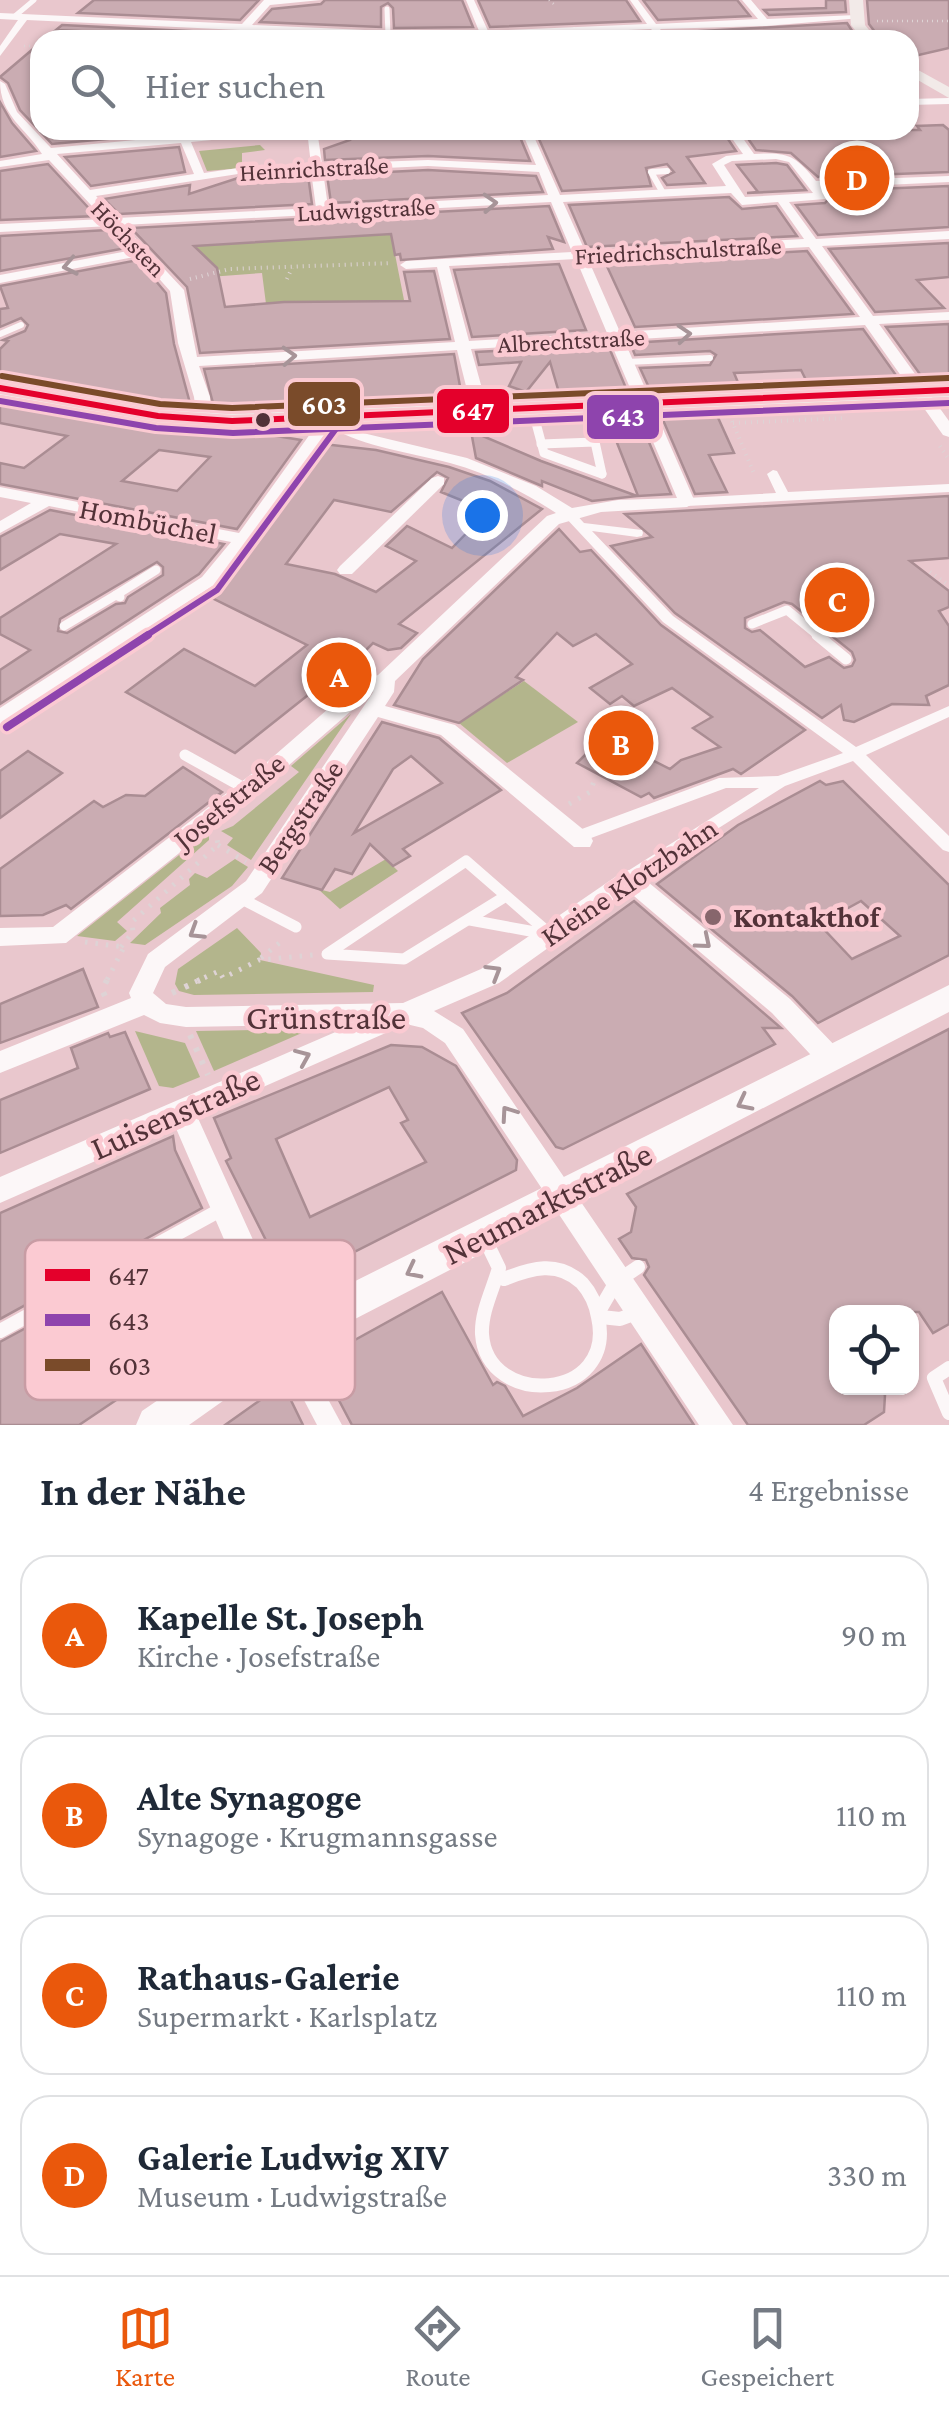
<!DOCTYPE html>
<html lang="de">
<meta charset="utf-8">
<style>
:root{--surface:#fff;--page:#f6f6f7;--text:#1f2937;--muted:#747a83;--line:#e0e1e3;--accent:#ea580c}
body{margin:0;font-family:"Crimson Pro",serif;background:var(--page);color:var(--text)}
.controls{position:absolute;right:30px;bottom:30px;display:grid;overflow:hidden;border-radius:20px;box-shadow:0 2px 8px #0004}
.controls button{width:90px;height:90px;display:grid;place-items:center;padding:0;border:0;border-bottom:2px solid var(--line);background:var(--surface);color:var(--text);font:50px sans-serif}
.you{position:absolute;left:482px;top:515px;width:35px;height:35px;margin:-25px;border:8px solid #fff;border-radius:50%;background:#1a73e8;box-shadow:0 0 0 15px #1a73e833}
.badge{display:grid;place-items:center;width:65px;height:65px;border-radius:50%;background:var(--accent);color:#fff;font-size:32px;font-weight:700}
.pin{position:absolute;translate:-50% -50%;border:5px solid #fff;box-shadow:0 2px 10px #0006}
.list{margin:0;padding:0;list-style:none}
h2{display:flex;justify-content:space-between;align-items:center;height:130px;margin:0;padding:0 40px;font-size:42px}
h2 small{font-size:32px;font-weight:400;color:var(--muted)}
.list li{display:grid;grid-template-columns:65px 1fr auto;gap:30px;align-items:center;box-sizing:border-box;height:160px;margin:0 20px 20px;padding:0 20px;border:2px solid var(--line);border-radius:30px}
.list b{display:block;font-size:38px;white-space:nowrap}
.list p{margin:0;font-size:32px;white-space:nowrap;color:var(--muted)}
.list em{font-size:32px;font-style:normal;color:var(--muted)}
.icon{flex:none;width:55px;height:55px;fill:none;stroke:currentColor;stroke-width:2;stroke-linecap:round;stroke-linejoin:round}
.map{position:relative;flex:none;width:949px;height:1425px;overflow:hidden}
.search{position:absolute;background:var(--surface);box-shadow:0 2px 8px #0004;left:30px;right:30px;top:30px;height:110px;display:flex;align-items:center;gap:25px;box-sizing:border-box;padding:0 35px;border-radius:30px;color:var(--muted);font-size:38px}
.sheet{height:850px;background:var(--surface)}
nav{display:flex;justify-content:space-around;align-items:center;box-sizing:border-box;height:140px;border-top:2px solid var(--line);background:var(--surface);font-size:28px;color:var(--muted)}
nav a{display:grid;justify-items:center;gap:5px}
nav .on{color:var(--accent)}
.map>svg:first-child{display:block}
</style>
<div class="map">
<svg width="949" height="1425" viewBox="0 0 949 1425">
<rect width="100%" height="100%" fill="#e9c7cd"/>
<g fill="#b3b58c">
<path d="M260,145L265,150L242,153V168L207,171L199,151Z"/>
<path d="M391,234L404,300L266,304L262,273L209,277L187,247Z"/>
<path d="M524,681L578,722L507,763L459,723Z"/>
<path d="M351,714L251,860L227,845L233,838L221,831L233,826L299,772L291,766Z"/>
<path d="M275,779L209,832V840L117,922L127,931L115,941L77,936Z"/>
<path d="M235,859L248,867L232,886L145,945L130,943L161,913L160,908L190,885L189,879L195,873L207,878Z"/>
<path d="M386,859L398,871L340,909L318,889L330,892Z"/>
<path d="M237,928L261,953L260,960L374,985L373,992L194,995L179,991L175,984L178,969Z"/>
<path d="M311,1029L214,1071L196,1031Z"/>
<path d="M135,1031L185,1043L200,1077L173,1088L159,1086Z"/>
</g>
<g fill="#caacb2" stroke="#aa8d93" stroke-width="2.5" fill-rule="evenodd">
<path d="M94,0H259L240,20L78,13Z"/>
<path d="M325,0H462L473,27L394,28L393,8L388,3L381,7V27L260,22L272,9L321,4Z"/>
<path d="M478,0H626L640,21L490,27Z"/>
<path d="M643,0H737L750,16L658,20Z"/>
<path d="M826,0H845L846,12L769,15L764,10L826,8Z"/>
<path d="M867,0H949V48L910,57L909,40H881L869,24Z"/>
<path d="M847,23L858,40L673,39L667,36V33Z"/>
<path d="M62,25L373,40H267L56,30Z"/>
<path d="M40,43V130L173,133L52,144L20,110L8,83L0,77Z"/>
<path d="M0,102L12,123L36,151L0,157Z"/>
<path d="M943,125L949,130V172L818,177L791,153L756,150L742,130H920L917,126Z"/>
<path d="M347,130H517L530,161L428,156L325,160L324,149L350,140Z"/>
<path d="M535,130H556L558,134L722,130L736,151L687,157L705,183L667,185L662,178L674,172L667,164L646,168L651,186L562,191Z"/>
<path d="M179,147L185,172L91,186L65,157Z"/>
<path d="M776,163L787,165L806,190L747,193L758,192L737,165Z"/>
<path d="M48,164L96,216L0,220V171Z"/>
<path d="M428,170L536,176L543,192L331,203L327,175Z"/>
<path d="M308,175L312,204L119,214L104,199L190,185L189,194L238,178Z"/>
<path d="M949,186V227L818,235L796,205L825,203L831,196L828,191Z"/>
<path d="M729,197L742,209L776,206L797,236L587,247L569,205Z"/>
<path d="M549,206L564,242L548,237L553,249L401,260L400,254L395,255L391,234L194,246L217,268L225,307L284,302L410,301L404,272L434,271L450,339L200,353L187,287L131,228Z"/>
<path d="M108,230L126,248L0,271V236Z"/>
<path d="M949,243V277L917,280L944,308L875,312L829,249Z"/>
<path d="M807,251L853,314L635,327L605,262Z"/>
<path d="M138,260L166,293L174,344L191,407L0,377V349L8,341L3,340L25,331L28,325L21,318L0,327V309L8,308L0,286Z"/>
<path d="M559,264L586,330L472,337L454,270Z"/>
<path d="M949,324V376L922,377L886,327Z"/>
<path d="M863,329L898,378L807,382L801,370L734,373L739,385L651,392L640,368L710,365L716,355L710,351L635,355L630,343Z"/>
<path d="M608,345L628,393L560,396L550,362L526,392L509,386L521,362L479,365L476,352Z"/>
<path d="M454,354L462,397L214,407L204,369Z"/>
<path d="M0,399L157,427L244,431L301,440L237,529L0,484V463L24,468L67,436L0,423ZM159,450L210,457L177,491L122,481Z"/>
<path d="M715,411L734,453L709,455L727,492L695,494L660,413Z"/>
<path d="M637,414L671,494L638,496L608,420L597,416Z"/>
<path d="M471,431L541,461L637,496L592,501L542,481V486L476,458Z"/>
<path d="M323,444L376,450L449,467L490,481L542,509L399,624L417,633L401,648L388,650L373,643L349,667L350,679L327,680L235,753L126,692L184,649L255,686L307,645L206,595L217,587L252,545ZM437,472L448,478L441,492L488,511L452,548L407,526L386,546L416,561L376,592L335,574L286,564L334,500L391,512Z"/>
<path d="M949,496V558L910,561L949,591V607L939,611L949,626V685L926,696L929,705L892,704L854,722L844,720L841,705L822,718L675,613L611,546L652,537L625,514ZM784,602L792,604L852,652L855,660L852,666L844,668L829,657L805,667L760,630L752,632L745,628V618Z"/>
<path d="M50,510L224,544L199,574L0,704V670L30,650L0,634V618L116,544L60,534L0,570V537ZM157,562L163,567V575L128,597L125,603L116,604L67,633L58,631L60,619Z"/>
<path d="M559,529L580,552L591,550L661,625L805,730L741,774L733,769L654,798L649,793L641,797L577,763L604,736L670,769L681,760L720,747L693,728L712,717L672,688L634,706L622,696L610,704L590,688L632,664L596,634L573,646L557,633L516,677L523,680L459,723L394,705L423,659Z"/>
<path d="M382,722L439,738L501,790L403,849L410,856L393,866L370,844L352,874L335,869L322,890L282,878ZM411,756L442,783L354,833L393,769Z"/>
<path d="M28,751L62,773L0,818V771Z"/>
<path d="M183,767L222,792L71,909L66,905L43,915L0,916V869L94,801L103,807L126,795L145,796Z"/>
<path d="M820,781L826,785L843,781L949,885V955L818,1023L792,996L657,884L738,825ZM861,901L900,936L852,959L819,924Z"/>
<path d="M634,901L781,1028H763L775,1044L563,1149L556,1147L462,1013L507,993Z"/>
<path d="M83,969L98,1007L0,1043V1004Z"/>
<path d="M949,1029V1324L933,1333L919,1312H836V1388H878L885,1395L884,1412L864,1425H748L644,1275L649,1267L646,1260L632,1258L619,1239L631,1232L636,1207L627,1194Z"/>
<path d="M125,1032L150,1089L0,1153V1100L78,1068L71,1048L108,1033L110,1037Z"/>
<path d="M391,1045L422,1047L456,1066L517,1160L516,1170L297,1281L287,1282L226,1161L231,1158L214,1118ZM389,1087L408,1120L401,1123L426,1162L310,1217L276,1139Z"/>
<path d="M173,1136L175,1150L202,1208L0,1319V1213Z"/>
<path d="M163,1254L173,1261L211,1323L207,1339L79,1425H0V1342Z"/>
<path d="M442,1292L493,1385L497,1382L505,1386L523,1416L577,1388L641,1344L694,1425H352L323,1370L324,1357Z"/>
<path d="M283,1384L303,1425H225Z"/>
</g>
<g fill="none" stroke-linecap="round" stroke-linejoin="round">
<g stroke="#ded3d5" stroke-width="2.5" stroke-dasharray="1 4" stroke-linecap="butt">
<path d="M549,0L555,5"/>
<path d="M877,21H949"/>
<path d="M24,46H40"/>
</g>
<g stroke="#ded3d5" stroke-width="4" stroke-dasharray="1 5" stroke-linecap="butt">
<path d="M190,279L230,269L392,263"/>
<path d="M287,279L292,268"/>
<path d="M732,421L755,476"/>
<path d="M733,423L847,418"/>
<path d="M940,446L949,460"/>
<path d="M930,572L949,585"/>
</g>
<g stroke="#ded3d5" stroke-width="5" stroke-dasharray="2.5 8" stroke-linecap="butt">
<path d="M569,804L590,792L596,776"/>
<path d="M218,845L246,862"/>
<path d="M85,942L124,947L106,982"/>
<path d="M121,947L133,932L132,922L218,845L217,839"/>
<path d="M261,958L283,940"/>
<path d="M195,982L219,971L223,978L259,960L313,955"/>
</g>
<g stroke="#ded3d5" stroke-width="6" stroke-dasharray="4 10" stroke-linecap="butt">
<path d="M172,993L200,980"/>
<path d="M105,996L102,990L107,980"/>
<path d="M190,1035L208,1075"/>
</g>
<g stroke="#fcf7f8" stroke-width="5">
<path d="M387,9L388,35"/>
<path d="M15,16L34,0"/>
<path d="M574,30L580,40"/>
</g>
<g stroke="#fcf7f8" stroke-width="6">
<path d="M663,193L651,172L667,171"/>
<path d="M0,334L21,325"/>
<path d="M627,362L710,358"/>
</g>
<g stroke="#fcf7f8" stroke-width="9">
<path d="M532,408L544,453L602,474"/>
<path d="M541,444L595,442L602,474"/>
<path d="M116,595L156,570"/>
<path d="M752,624L787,610L820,637"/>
<path d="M64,626L116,595L120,597"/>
</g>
<g stroke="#fcf7f8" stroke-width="11">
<path d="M817,635L846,659"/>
<path d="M185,755L246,789"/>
<path d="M506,896L404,959L327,954L466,861L551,935"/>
<path d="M242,899L296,927"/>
<path d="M470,920L546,934"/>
</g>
<g stroke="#fcf7f8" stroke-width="14">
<path d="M484,1237L499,1268C493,1289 481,1312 482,1334C487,1409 617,1401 598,1317C596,1305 590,1292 582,1283C558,1260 531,1268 504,1279"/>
<path d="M598,1313L616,1282L638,1267"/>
<path d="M601,1317L620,1319L639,1312"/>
<path d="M0,1331L222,1209"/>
<path d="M949,1368L934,1378L949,1413"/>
</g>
<g fill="#fcf7f8" fill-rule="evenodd">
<path d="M773,470L777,471L788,492L949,484V492L687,506L681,502L687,498L776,493L767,474Z"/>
<path d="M568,509L572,510L584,523L642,530L643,533L642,536L637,537L592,531L673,616L856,747L949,706V717L866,755L949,836V852L943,850L853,761L785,786L629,885L623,884L621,879L623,874L759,788H726L583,841H571L569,837L571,833L719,778L778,776L843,753L663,622L564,516V510Z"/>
<path d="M282,1326L290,1329L342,1425H317L271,1337L274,1329Z"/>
</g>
<g fill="#fcf7f8" fill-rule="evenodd">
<path d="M264,0H321L270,5L252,25L432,33L479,31L466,0H474L488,31L647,24L630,0H638L656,24L758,19L742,0H751L767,19L856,15L861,18L766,26L660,29L664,34L659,37L651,29L490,36L492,40H482L481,37L432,39L27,20L0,56V46L18,20L0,19V13L242,24Z"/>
<path d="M0,81L5,84L17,112L51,148L178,136L176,130H186L189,135L288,130L283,133L191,142L204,173L238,168L311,165L307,130H317L322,164L428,160L536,165L521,130H531L560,195L726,186L712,164L726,156L743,154L726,130H737L754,154C788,152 795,155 816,181L949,176V182L821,188L827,196L825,199L789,202L816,239L949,231V239L822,246L873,316L949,312V320L879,324L949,421V437L943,435L865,325L624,340L695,502L687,507L601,512L559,524L395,681L394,692L385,706L455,725L590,835L593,841L590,847H574L441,735L378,717L262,893L165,967L153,993L166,1004L186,1007L403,1003L481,969L621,873L629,870L637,873L790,999L840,1051L844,1059L840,1067L831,1070L822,1067L772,1013L628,891L499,983L434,1011L463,1029L733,1425H699L445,1043L423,1028L406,1024L197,1116L297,1337L293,1348L282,1352L271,1348L175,1126L0,1203V1177L354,1024L186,1027L160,1023L144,1015L0,1073V1051L131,998L129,993L148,954L246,881L374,691L281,772L66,943L0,946V928L53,927L267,762L359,682L378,675L547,516L556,513C524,492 487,473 450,463C409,452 367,448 330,427L249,543L214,585L0,724V708L202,577L231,542L49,506L0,533V521L31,503L0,497V487L239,533L323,416L328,414L363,433L467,458L536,486L572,508L618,500L677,498L610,341L471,349L488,410L480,415L472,410L457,350L199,366L210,397V420L202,425L197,423L194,397L178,343L170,291L139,256L0,283V275L133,250L110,226L0,232V224L104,219L49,160L0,167V161L42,154C26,128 0,116 0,81ZM181,143L194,174L90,190L57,154ZM776,159L789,162L813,193L745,197L724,165L732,161ZM428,166L539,172L548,195L328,207L323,171ZM311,171L316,208L117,218L96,196L238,174ZM731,193L742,205L778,202L804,239L585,251L563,202ZM551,202L572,252L406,261L400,265L406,269L437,267L455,342L197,357L184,290L123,225ZM809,247L860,317L620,332L588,259ZM576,259L607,333L469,341L449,266Z"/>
<path d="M949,98V104L909,105V99Z"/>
<path d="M438,476L444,478V484L352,574H340L337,570L340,566L432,478Z"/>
</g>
<path fill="#fcf7f8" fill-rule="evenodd" d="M949,985V1012L295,1350L189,1425H136L142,1411L269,1324Z"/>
<g fill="#f2eae8" fill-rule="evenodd">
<path d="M849,0H863L865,25L877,40H863L851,25Z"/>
<path d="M909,65L949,87V98L909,75Z"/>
<path d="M0,381L158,409L232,414L949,383V397L232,428L158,423L0,395Z"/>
</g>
<defs>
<path id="bus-1" d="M0,388L158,416L232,421L949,390"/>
<g id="bus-2-far1">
<path d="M0,401L156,428L233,433L949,403"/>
<path d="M144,637L217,590L338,426"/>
</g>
<path id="bus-2" d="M7,727L148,635"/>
<path id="bus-3" d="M2,376L160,404L232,408L948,378"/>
</defs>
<use href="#bus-1" stroke="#fbcad2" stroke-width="12"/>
<use href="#bus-2-far1" stroke="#fbcad2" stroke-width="12"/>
<use href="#bus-2" stroke="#fbcad2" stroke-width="15"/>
<use href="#bus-3" stroke="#fbcad2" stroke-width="12"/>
<use href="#bus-1" stroke="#e4002b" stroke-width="6"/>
<use href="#bus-2-far1" stroke="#8e44ad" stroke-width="6"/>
<use href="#bus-2" stroke="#8e44ad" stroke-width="8"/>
<use href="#bus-3" stroke="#7a4b2a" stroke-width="6"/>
</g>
<defs><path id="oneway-chevron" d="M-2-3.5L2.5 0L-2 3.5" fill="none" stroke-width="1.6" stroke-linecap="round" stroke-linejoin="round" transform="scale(2.5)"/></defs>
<g stroke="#a79498">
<use href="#oneway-chevron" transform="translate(490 203) rotate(-3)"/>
<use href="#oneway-chevron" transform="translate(70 266) rotate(169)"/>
<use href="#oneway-chevron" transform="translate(684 334) rotate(-4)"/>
<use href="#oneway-chevron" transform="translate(289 356) rotate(-3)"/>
<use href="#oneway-chevron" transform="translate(196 932) rotate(148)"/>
<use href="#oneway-chevron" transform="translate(704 942) rotate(40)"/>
<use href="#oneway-chevron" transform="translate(494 972) rotate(-31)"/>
<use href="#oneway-chevron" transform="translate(303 1057) rotate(-23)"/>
<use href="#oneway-chevron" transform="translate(744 1103) rotate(153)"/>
<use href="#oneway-chevron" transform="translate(508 1113) rotate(-125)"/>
<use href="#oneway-chevron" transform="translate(413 1271) rotate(153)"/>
</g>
<circle fill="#523238" stroke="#fbcad2" stroke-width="4" cx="263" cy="420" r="9"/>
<circle fill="#87666c" stroke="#fbcad2" stroke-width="4" cx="713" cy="917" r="10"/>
<g text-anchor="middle" stroke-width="9" stroke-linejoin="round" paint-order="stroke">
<g font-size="25" fill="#523238" stroke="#fbcad2">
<text transform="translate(314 168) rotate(-3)" y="9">Heinrichstraße</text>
<text transform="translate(366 209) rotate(-3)" y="9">Ludwigstraße</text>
<text transform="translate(129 238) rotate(46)" y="9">Höchsten</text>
<text transform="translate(678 250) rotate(-3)" y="9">Friedrichschulstraße</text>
<text transform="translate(571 340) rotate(-3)" y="9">Albrechtstraße</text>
</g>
<g font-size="30" fill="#523238" stroke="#fbcad2">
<text transform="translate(148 521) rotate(11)" y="10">Hombüchel</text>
<text transform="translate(229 801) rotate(-39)" y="10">Josefstraße</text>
<text transform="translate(300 817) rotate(-56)" y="10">Bergstraße</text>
<text transform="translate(629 882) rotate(-34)" y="10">Kleine Klotzbahn</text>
</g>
<g font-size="30" font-weight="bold" fill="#523238" stroke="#fbcad2" text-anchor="start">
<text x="733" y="927">Kontakthof</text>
</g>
<g font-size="35" fill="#523238" stroke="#fbcad2">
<text x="326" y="1029">Grünstraße</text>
<text transform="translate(175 1113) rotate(-24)" y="12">Luisenstraße</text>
<text transform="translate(547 1203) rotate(-27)" y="12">Neumarktstraße</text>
</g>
</g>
<rect x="25" y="1240" width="330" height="160" rx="15" fill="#fbcad2" stroke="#c89ca4" stroke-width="2.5"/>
<rect x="45" y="1269" width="45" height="12" fill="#e4002b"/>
<rect x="45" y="1314" width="45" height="12" fill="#8e44ad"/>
<rect x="45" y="1359" width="45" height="12" fill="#7a4b2a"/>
<g font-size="28" fill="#523238">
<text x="108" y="1285">647</text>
<text x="108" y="1330">643</text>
<text x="108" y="1375">603</text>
</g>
<g stroke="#fbcad2" stroke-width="4">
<rect x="286" y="380" width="76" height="48" rx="10" fill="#7a4b2a"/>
<rect x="435" y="387" width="76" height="48" rx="10" fill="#e4002b"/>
<rect x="585" y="393" width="76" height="48" rx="10" fill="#8e44ad"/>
</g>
<g font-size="28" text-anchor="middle" font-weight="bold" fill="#fff">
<text x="324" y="414">603</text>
<text x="473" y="420">647</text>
<text x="623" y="426">643</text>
</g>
</svg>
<div class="controls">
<button><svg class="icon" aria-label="locate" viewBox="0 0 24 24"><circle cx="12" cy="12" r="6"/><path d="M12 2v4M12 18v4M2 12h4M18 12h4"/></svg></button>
</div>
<div class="you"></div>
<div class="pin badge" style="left:339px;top:675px">A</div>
<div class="pin badge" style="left:621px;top:743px">B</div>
<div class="pin badge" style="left:837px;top:600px">C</div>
<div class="pin badge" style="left:857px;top:178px">D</div>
<div class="search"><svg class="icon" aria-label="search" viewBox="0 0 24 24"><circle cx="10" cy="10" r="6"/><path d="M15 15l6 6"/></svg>Hier suchen</div>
</div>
<section class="sheet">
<h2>In der Nähe<small>4 Ergebnisse</small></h2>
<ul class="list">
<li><span class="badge">A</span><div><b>Kapelle St. Joseph</b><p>Kirche · Josefstraße</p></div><em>90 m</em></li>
<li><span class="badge">B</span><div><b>Alte Synagoge</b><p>Synagoge · Krugmannsgasse</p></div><em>110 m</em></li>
<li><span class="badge">C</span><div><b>Rathaus-Galerie</b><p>Supermarkt · Karlsplatz</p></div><em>110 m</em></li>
<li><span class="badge">D</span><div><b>Galerie Ludwig XIV</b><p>Museum · Ludwigstraße</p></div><em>330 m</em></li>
</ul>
</section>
<nav>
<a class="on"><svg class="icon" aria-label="map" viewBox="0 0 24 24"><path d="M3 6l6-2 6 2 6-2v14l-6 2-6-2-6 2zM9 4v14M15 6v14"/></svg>Karte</a>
<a><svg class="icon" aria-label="directions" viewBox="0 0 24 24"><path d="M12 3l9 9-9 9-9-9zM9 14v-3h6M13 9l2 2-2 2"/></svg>Route</a>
<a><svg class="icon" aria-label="saved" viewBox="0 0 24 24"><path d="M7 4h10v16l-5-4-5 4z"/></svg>Gespeichert</a>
</nav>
